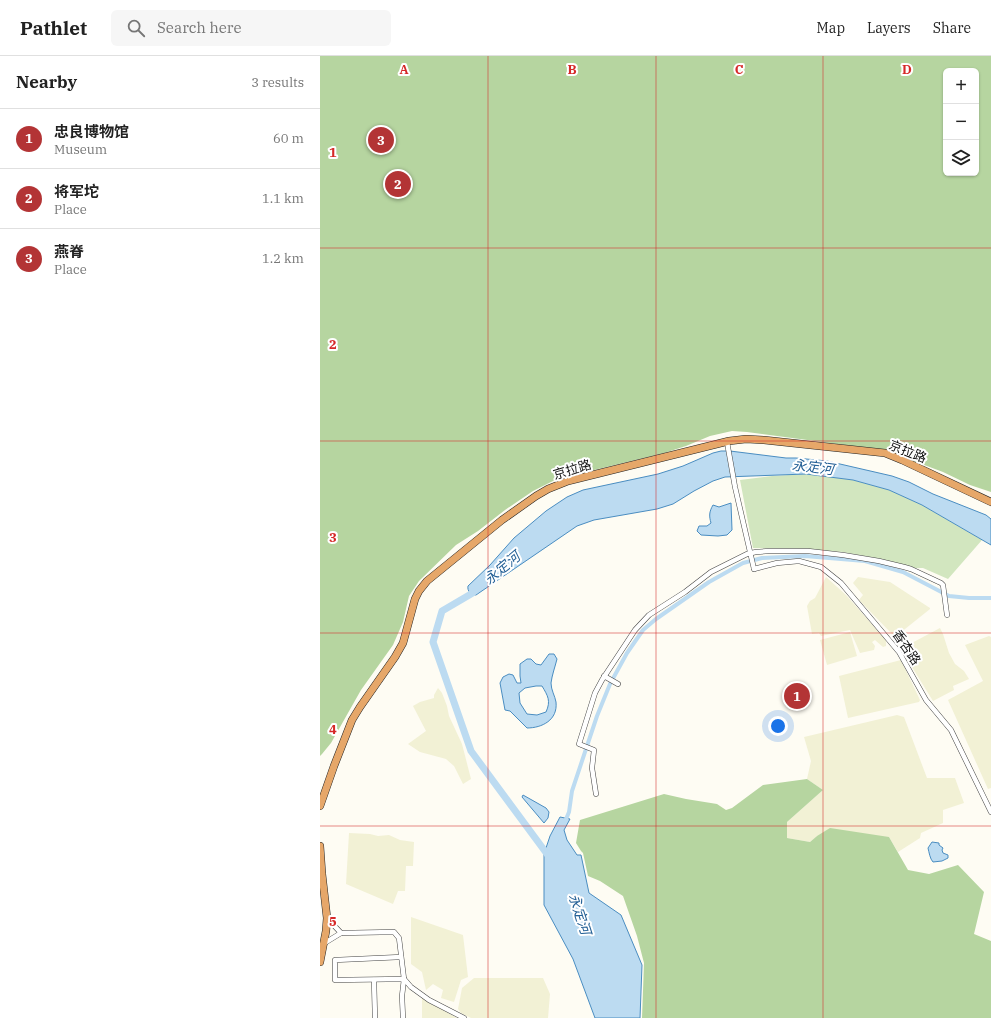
<!DOCTYPE html>
<meta charset="utf-8">
<style>
:root{--surface:#fff;--page:#f6f6f6;--text:#222;--muted:#767676;--line:#e0e0e0;--accent:#b33435}
body{margin:0;font-family:"IBM Plex Serif","Noto Sans SC",serif;background:var(--page);color:var(--text)}
.controls{position:absolute;right:12px;top:12px;display:grid;overflow:hidden;border-radius:6px;box-shadow:0 1px 3px #0004}
.controls button{width:36px;height:36px;display:grid;place-items:center;padding:0;border:0;border-bottom:1px solid var(--line);background:var(--surface);color:var(--text);font:20px sans-serif}
.you{position:absolute;left:458px;top:670px;width:14px;height:14px;margin:-10px;border:3px solid #fff;border-radius:50%;background:#1a73e8;box-shadow:0 0 0 6px #1a73e833}
.badge{display:grid;place-items:center;width:26px;height:26px;border-radius:50%;background:var(--accent);color:#fff;font-size:13px;font-weight:700}
.pin{position:absolute;translate:-50% -50%;border:2px solid #fff;box-shadow:0 1px 4px #0006}
.list{margin:0;padding:0;list-style:none}
h2{display:flex;justify-content:space-between;align-items:center;height:52px;margin:0;padding:0 16px;font-size:17px}
h2 small{font-size:13px;font-weight:400;color:var(--muted)}
.list li{display:grid;grid-template-columns:26px 1fr auto;gap:12px;align-items:center;box-sizing:border-box;height:60px;padding:0 16px;border-top:1px solid var(--line)}
.list b{display:block;font-size:15px;white-space:nowrap}
.list p{margin:0;font-size:13px;white-space:nowrap;color:var(--muted)}
.list em{font-size:13px;font-style:normal;color:var(--muted)}
.icon{flex:none;width:22px;height:22px;fill:none;stroke:currentColor;stroke-width:2;stroke-linecap:round;stroke-linejoin:round}
.map{position:relative;flex:none;width:671px;height:962px;overflow:hidden}
header{display:flex;align-items:center;gap:24px;box-sizing:border-box;height:56px;padding:0 20px;background:var(--surface);border-bottom:1px solid var(--line)}
header strong{font-size:19px}
nav{display:flex;gap:22px;margin-inline-start:auto;font-size:14px}
.search{width:280px;height:36px;background:var(--page);display:flex;align-items:center;gap:10px;box-sizing:border-box;padding:0 14px;border-radius:6px;color:var(--muted);font-size:15px}
main{display:flex}
aside{flex:1;background:var(--surface)}
.map>svg:first-child{display:block}
</style>
<header>
<strong>Pathlet</strong>
<div class="search"><svg class="icon" aria-label="search" viewBox="0 0 24 24"><circle cx="10" cy="10" r="6"/><path d="M15 15l6 6"/></svg>Search here</div>
<nav><a>Map</a><a>Layers</a><a>Share</a></nav>
</header>
<main>
<aside>
<h2>Nearby<small>3 results</small></h2>
<ul class="list">
<li><span class="badge">1</span><div><b>忠良博物馆</b><p>Museum</p></div><em>60 m</em></li>
<li><span class="badge">2</span><div><b>将军坨</b><p>Place</p></div><em>1.1 km</em></li>
<li><span class="badge">3</span><div><b>燕脊</b><p>Place</p></div><em>1.2 km</em></li>
</ul>
</aside>
<div class="map">
<svg width="671" height="962" viewBox="0 0 671 962">
<rect width="100%" height="100%" fill="#fefcf3"/>
<g fill="#f2f1d5">
<path d="M506,521L526,539L566,584V590L563,591L555,584L552,586L555,590L554,594L540,597L530,574L501,580L499,577L492,578L487,550L490,545L495,542Z"/>
<path d="M538,521L570,526L610,552V553L575,581L539,544L543,539L533,527Z"/>
<path d="M620,572L623,578L629,597L635,608L644,615L649,623L633,630L634,634L613,645L587,603L593,597L588,589Z"/>
<path d="M530,576L537,600L507,609L500,584Z"/>
<path d="M669,580L671,581V732L668,733L628,644L663,625L645,589Z"/>
<path d="M581,604L600,644L599,646L528,662L519,620Z"/>
<path d="M118,632L122,637L127,650L129,660L142,688L151,723L143,728L134,710L126,703L100,696L88,688L106,675L93,650L100,646L114,642V639Z"/>
<path d="M577,659L584,661L607,722H635L644,747L623,754V767L601,777L600,782L578,796L569,781L497,780L490,786L467,782V766L503,734L487,723L491,705L484,681Z"/>
<path d="M29,777L50,778L58,780L69,779L80,784L94,786L93,810H86L85,835H78L73,848L26,828Z"/>
<path d="M91,861L143,879L148,921L141,924L134,946L121,942L123,934L113,928L106,934L102,916L91,908Z"/>
<path d="M154,922H223L230,938L228,962H151L141,957L138,953L142,932Z"/>
<path d="M102,941L137,962H102Z"/>
</g>
<path fill="#d2e6bf" d="M486,418L533,424L569,434L602,449L662,484L628,523L603,512H595L560,503L523,496L482,493L433,492L420,424L452,420Z"/>
<g fill="#b6d5a0" fill-rule="evenodd">
<path d="M0,0H671V436L650,429L623,416L591,404L570,395L427,376L412,375L390,380L366,390L344,397L237,423L213,435L185,454L158,475L136,489L99,525L89,540L83,566L73,589L41,634L11,687L2,698L0,700ZM626,15H656V117H626Z"/>
<path d="M487,723L503,734L467,766V782L490,786L497,780L510,772L569,781L588,814L609,818L638,809L664,836L654,878L671,885V962H322L324,907L317,880L303,840L280,825L268,820L263,797L261,795L256,787L260,764L344,738L366,743L397,748L406,754L412,752L443,729Z"/>
</g>
<g fill="#bcdbf1" stroke="#4a8dc1" fill-rule="evenodd">
<path d="M401,395H410L466,402H476L507,405L572,420L589,426L613,438L666,459L671,463V489L602,449L569,434L533,424L486,418L405,421L393,425L374,435L353,448L337,453L274,464L257,470L156,539C151,539 147,535 148,530L170,509L194,482L226,455L247,441L263,434L338,418L363,410L393,397Z"/>
<path d="M411,447L412,474L407,479L398,480L381,479L377,475L379,470H387L391,467C389,460 389,456 393,449L399,451Z"/>
<path d="M229,598H234L237,603C235,611 232,619 231,627C231,634 235,640 236,646C238,664 222,672 207,672L190,655L185,654L180,627L183,621L189,618L193,619L197,627H201L200,620V608L207,603H211L216,608L221,609ZM216,630H222C228,640 231,645 226,656L217,659L207,658L200,647L199,637L205,632Z"/>
<path d="M203,739L226,752L229,756L228,762L224,767L202,741Z"/>
<path d="M240,761L250,763L244,774L247,784L257,799H261L269,837L301,859L322,909L320,962H275L253,903L224,849V798L230,780Z"/>
<path d="M612,786L619,787V789L623,792L622,794L623,797L628,799V802L622,805L613,806C610,803 609,796 608,792Z"/>
</g>
<g fill="none" stroke-linecap="round" stroke-linejoin="round">
<path stroke="#bcdbf1" stroke-width="4" d="M244,768L249,756L252,735L277,660L290,628L307,597L323,574L336,563L389,526L423,507L442,502L485,500L545,505L583,516L629,540L649,542H671"/>
<path stroke="#bcdbf1" stroke-width="7" d="M158,532L151,538L122,555L113,586L151,695L230,802"/>
<defs>
<g id="minor">
<path d="M407,386L415,431L434,513"/>
<path d="M434,513L457,507L479,505L501,511L521,527L579,596L606,644L631,674L671,756"/>
<path d="M284,620L298,628"/>
<path d="M276,738L272,712L274,694L259,688L275,637L282,624L315,574L329,559L365,536L391,516L427,498L436,496L449,495H488L523,499L559,505L584,511L591,513L621,527L623,529L627,559"/>
<path d="M21,877L74,876L79,882L84,923L91,931L109,944L144,962"/>
<path d="M3,888L21,877L7,862"/>
<path d="M81,901L15,904V924L84,923L82,940L83,962"/>
<path d="M54,924L55,962"/>
</g>
<g id="highway">
<path d="M0,750L14,710L32,664L40,651L75,601L83,587L95,543L99,535L107,525L182,464L216,440L228,433L248,425L409,385L426,383L444,384L565,397L582,404L671,446"/>
<path d="M0,790L2,818L7,862L6,875L0,906"/>
</g>
</defs>
<use href="#minor" stroke="#434343" stroke-width="5.5"/>
<use href="#highway" stroke="#212121" stroke-width="8"/>
<use href="#minor" stroke="#fff" stroke-width="4.5"/>
<use href="#highway" stroke="#e6a769" stroke-width="7"/>
</g>
<path fill="none" stroke="#d62828" stroke-width="1" stroke-opacity="0.55" d="M168,0V962M336,0V962M503,0V962M0,192H671M0,385H671M0,577H671M0,770H671"/>
<g text-anchor="middle" stroke-width="4" stroke-linejoin="round" paint-order="stroke">
<g font-size="13" fill="#101010" stroke="#fff">
<text transform="translate(588 395) rotate(22)" y="5">京拉路</text>
<text transform="translate(252 413) rotate(-17)" y="5">京拉路</text>
<text transform="translate(587 591) rotate(56)" y="5">香杏路</text>
</g>
<g font-size="14" font-style="italic" fill="#246096" stroke="#fff">
<text transform="translate(493 411) rotate(7)" y="5">永定河</text>
<text transform="translate(182 512) rotate(-40)" y="5">永定河</text>
<text transform="translate(260 858) rotate(72)" y="5">永定河</text>
</g>
</g>
<g font-size="13" text-anchor="middle" font-weight="bold" fill="#d62828" stroke="#fff" stroke-width="4" stroke-linejoin="round" paint-order="stroke">
<text x="84" y="18">A</text>
<text x="252" y="18">B</text>
<text x="419" y="18">C</text>
<text x="587" y="18">D</text>
<text x="13" y="101">1</text>
<text x="13" y="293">2</text>
<text x="13" y="486">3</text>
<text x="13" y="678">4</text>
<text x="13" y="870">5</text>
</g>
</svg>
<div class="controls">
<button>+</button>
<button>−</button>
<button><svg class="icon" aria-label="layers" viewBox="0 0 24 24"><path d="M12 4l9 5-9 5-9-5zM3 14l9 5 9-5"/></svg></button>
</div>
<div class="you"></div>
<div class="pin badge" style="left:477px;top:640px">1</div>
<div class="pin badge" style="left:78px;top:128px">2</div>
<div class="pin badge" style="left:61px;top:84px">3</div>
</div>
</main>
